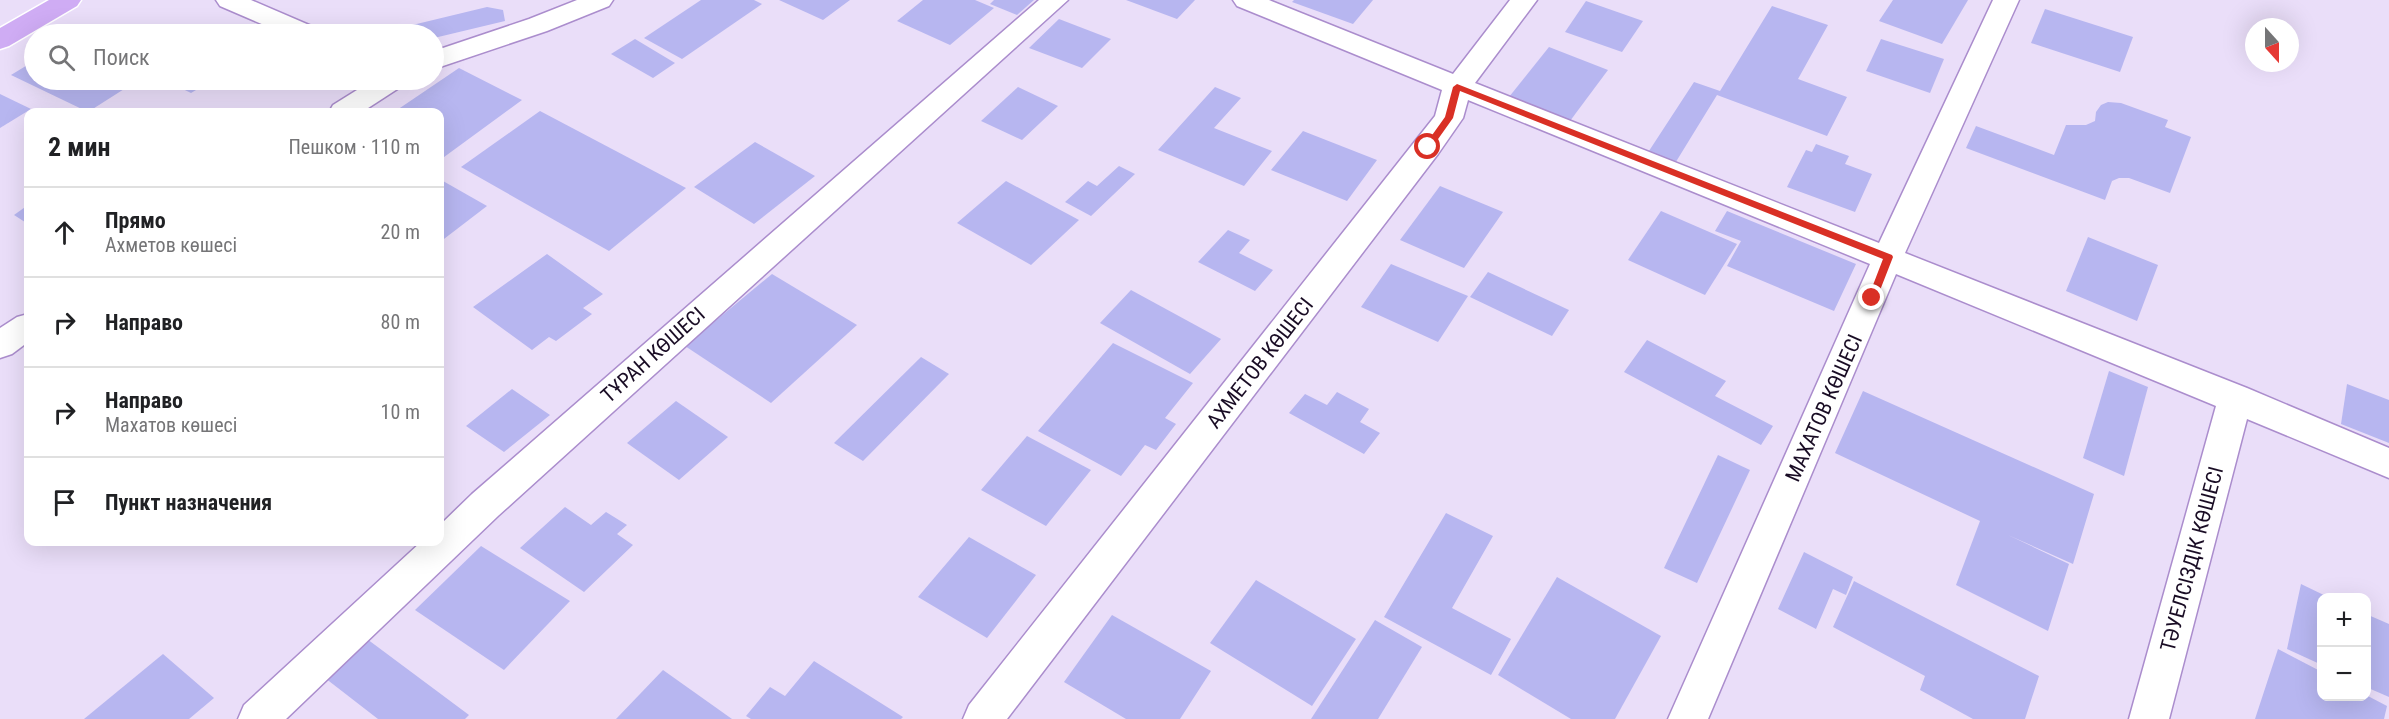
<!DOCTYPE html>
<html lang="ru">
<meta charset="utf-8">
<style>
:root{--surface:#fff;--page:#f6f6f6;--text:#202124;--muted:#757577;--line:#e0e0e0}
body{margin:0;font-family:"Roboto Condensed",sans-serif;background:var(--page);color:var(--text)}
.controls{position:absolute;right:18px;bottom:18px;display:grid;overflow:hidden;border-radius:12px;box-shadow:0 6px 24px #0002}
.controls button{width:54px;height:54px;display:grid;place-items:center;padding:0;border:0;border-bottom:2px solid var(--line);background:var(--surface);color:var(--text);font:30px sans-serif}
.compass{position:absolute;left:2245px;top:18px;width:54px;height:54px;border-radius:50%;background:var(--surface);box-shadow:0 6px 24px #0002;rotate:159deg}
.stop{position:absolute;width:18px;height:18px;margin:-14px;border:4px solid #d93025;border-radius:50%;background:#fff}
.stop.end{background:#d93025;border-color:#fff;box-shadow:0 2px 6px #0008}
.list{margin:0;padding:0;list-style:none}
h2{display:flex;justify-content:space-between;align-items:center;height:78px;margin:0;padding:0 24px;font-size:26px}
h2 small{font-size:20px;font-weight:400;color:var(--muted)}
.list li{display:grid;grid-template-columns:39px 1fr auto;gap:18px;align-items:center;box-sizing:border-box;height:90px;padding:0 24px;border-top:2px solid var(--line)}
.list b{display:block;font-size:22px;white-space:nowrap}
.list p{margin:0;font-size:20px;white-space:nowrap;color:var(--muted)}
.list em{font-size:20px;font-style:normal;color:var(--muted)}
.icon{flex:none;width:33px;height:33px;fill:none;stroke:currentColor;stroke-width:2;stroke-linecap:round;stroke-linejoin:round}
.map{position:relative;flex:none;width:2389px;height:719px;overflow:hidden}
.search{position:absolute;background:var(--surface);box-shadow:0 6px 24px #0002;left:24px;top:24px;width:420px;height:66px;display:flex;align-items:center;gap:15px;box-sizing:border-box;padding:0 21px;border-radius:33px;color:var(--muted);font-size:22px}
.panel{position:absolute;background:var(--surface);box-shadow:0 6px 24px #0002;left:24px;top:108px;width:420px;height:438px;border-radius:12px}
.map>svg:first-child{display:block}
</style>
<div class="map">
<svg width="2389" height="719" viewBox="0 0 2389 719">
<rect width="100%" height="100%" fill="#eadef9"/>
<g fill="#b7b6f0">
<path d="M701,0H754L762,4L682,59L644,38Z"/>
<path d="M779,0H850L823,20Z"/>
<path d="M923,0H975L994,8L950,45L897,21Z"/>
<path d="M994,0H1034L1017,15L990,4Z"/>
<path d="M1126,0H1195L1177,19Z"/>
<path d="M1294,0H1373L1353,24L1292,2Z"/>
<path d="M1893,0H1968L1942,44L1879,21Z"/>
<path d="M1586,1L1643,21L1622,52L1565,32Z"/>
<path d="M1772,6L1828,25L1798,79L1847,97L1827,136L1717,95L1674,165L1647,154L1694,82L1720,91Z"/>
<path d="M487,7L503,10L505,21L434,38V34H401L400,28Z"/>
<path d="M2045,9L2133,37L2120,72L2031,43Z"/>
<path d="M1059,19L1111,39L1082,68L1029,48Z"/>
<path d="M635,39L675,63L653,78L611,54Z"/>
<path d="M1881,39L1944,59L1930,93L1866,71Z"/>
<path d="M1549,47L1608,70L1570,121L1509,97Z"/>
<path d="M34,61V80H123L132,84L88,112L11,75Z"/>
<path d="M459,68L522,100L440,160V112H394Z"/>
<path d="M164,80H213L191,93Z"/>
<path d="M1018,87L1058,106L1022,140L981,121Z"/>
<path d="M1215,87L1241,98L1214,128L1272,151L1244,186L1158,150Z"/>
<path d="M0,94L31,109L0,128Z"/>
<path d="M2108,102L2121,103L2168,120L2165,127L2191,137L2170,193L2129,178H2119L2112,181L2105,200L1966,148L1976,126L2054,155L2066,125H2086L2095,121L2096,112L2101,105Z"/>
<path d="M540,111L686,188L609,251L461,167Z"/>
<path d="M1303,131L1377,160L1347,201L1271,170Z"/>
<path d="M755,142L815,176L754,224L694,187Z"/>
<path d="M1816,144L1849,156L1845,164L1872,174L1855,212L1787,187L1806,150L1812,152Z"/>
<path d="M1119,166L1135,174L1091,216L1065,202L1088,181L1097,186Z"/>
<path d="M443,181L487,206L440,242V183Z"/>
<path d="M1006,181L1079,220L1031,265L957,223Z"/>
<path d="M1440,186L1503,212L1464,268L1400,240Z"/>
<path d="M28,205V224L14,215Z"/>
<path d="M1661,211L1737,244L1705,295L1628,260Z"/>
<path d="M1727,211L1856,264L1834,311L1727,266L1741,241L1715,231Z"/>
<path d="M1228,230L1250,240L1239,253L1273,270L1255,291L1198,262Z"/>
<path d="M2088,237L2158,265L2137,321L2066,291Z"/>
<path d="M547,254L603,294L583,308L592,314L556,341L549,337L532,350L473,307Z"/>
<path d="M1391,264L1468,296L1438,342L1361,307Z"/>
<path d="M1488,272L1569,310L1552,336L1470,297Z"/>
<path d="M772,274L857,325L771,403L685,346Z"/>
<path d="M1131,290L1221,339L1190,374L1100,323Z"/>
<path d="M1647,340L1726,381L1715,396L1773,426L1761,445L1624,372Z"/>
<path d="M1113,343L1193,383L1165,418L1176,424L1156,450L1145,445L1121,476L1038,431Z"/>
<path d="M921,357L949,374L863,461L834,443Z"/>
<path d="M2109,371L2148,387L2124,476L2083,458Z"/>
<path d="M2347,384L2389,400V443L2341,424Z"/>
<path d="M512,389L550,415L504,452L466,426Z"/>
<path d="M1863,391L2094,494L2073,564L2008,535L2069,564L2048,631L1956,585L1980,521L1835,453Z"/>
<path d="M1337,392L1369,409L1360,422L1380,433L1364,454L1289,413L1305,394L1327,405Z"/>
<path d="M676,401L728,437L679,480L627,443Z"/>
<path d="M1027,436L1091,470L1046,526L981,490Z"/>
<path d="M1718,455L1750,470L1697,583L1664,568Z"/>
<path d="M565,507L591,525L606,512L627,525L617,534L633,545L584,592L520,548Z"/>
<path d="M1446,513L1493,536L1452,608L1511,639L1491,675L1384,617Z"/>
<path d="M969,537L1036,575L987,638L918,597Z"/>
<path d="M481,546L570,601L504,670L415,610Z"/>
<path d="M1804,552L1853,577L1846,595L1833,589L1816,629L1778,609Z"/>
<path d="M1557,577L1661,636L1615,719H1571L1498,675Z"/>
<path d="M1256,580L1356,639L1312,706L1210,643Z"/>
<path d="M1854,581L2039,676L2025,719H1973L1920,690L1925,676L1833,627Z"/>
<path d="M2301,584L2330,598H2322V665L2287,649Z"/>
<path d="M2366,614L2389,624V697L2366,687Z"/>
<path d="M1112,615L1211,671L1180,719H1126L1064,682Z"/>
<path d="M1375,620L1422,647L1378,719H1311Z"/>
<path d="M367,639L469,715L465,719H378L325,678Z"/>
<path d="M2278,649L2322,672V696L2366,695L2387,706L2384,719H2255Z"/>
<path d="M163,654L214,698L189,719H84Z"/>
<path d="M814,661L903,717L901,719H751L746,716L770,687L785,696Z"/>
<path d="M663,670L732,719H616Z"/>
</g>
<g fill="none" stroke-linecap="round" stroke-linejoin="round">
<defs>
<g id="minor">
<path d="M216,0H251L316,28L320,34H285L220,6Z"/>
<path d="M577,0H613L609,6L547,31L434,69V51L529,19Z"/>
<path d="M1039,0H1068L498,516L286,719H238L244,705L421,542H440V525L472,494Z"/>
<path d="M1233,0H1269L1453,74L1510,0H1537L1475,83L1879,243L1993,0H2019L1905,253L2247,388L2389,448V478L2247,419L2169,719H2129L2216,406L1896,274L1708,719H1668L1870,264L1468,100L1463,118L1438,154L1007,719H963L969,705L1435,116L1442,90L1237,6Z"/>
<path d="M373,80H406L402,86L362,112H329L333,105Z"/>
<path d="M28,314V342L12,354L0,358V328L17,317Z"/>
</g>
<path id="trunk" d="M49,0H81L77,6L9,46L0,49V28Z"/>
</defs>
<use href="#minor" stroke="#ab8dcd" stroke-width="3"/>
<use href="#trunk" stroke="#fff" stroke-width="3"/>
<use href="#minor" fill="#fff" fill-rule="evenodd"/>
<use href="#trunk" fill="#cfacf4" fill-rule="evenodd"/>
</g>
<path fill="#d93025" d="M1457,84L1892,255L1893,257L1877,298L1872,302L1868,298L1883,259L1460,91L1453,118L1431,149H1425V145L1445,117L1453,87Z"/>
<g text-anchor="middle" stroke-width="4.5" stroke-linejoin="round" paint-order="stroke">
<g font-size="21" fill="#190c24" stroke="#fff">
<text transform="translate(653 355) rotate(-42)" y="7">ТҰРАН КӨШЕСІ</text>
<text transform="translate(1260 363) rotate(-52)" y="7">АХМЕТОВ КӨШЕСІ</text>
<text transform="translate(1824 408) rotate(-66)" y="7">МАХАТОВ КӨШЕСІ</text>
<text transform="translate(2192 559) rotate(-75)" y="7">ТӘУЕЛСІЗДІК КӨШЕСІ</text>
</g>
</g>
</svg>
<div class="controls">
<button>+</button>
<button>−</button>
</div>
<svg class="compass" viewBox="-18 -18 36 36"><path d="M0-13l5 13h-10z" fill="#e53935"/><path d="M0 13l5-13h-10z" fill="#757577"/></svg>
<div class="stop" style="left:1428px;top:147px"></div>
<div class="stop end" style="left:1872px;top:298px"></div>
<div class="search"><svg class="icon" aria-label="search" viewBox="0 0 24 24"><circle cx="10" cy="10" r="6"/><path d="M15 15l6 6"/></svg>Поиск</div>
<section class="panel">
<h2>2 мин<small>Пешком · 110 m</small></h2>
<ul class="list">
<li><svg class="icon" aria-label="ahead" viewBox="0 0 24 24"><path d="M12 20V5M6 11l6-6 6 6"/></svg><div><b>Прямо</b><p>Ахметов көшесі</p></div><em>20 m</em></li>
<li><svg class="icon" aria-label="right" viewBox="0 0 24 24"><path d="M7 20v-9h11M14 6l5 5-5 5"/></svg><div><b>Направо</b></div><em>80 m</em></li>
<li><svg class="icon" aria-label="right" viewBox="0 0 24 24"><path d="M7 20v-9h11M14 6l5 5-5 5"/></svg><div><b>Направо</b><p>Махатов көшесі</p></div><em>10 m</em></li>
<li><svg class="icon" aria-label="arrive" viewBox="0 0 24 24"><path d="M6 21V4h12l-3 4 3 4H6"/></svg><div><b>Пункт назначения</b></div></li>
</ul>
</section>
</div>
